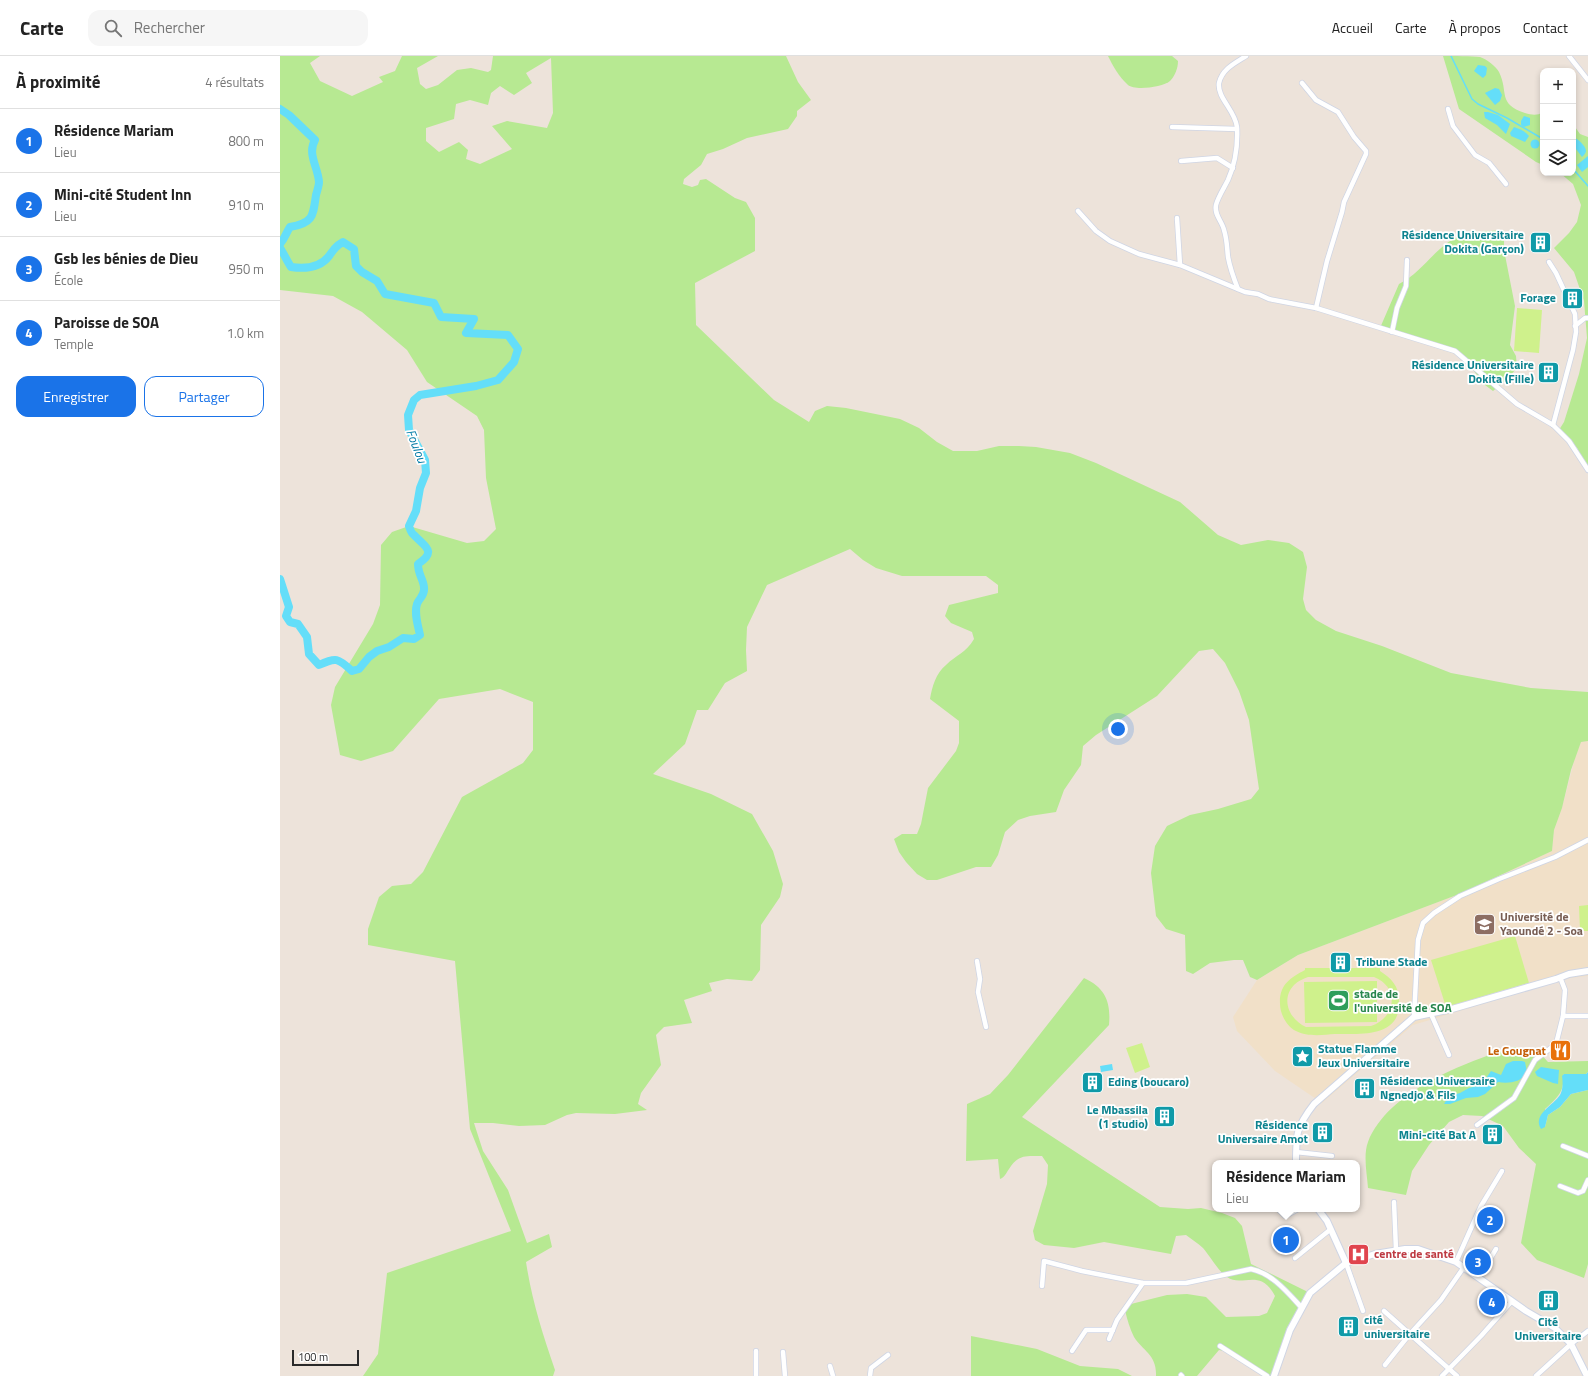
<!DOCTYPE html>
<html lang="fr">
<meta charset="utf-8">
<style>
:root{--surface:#fff;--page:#f6f6f6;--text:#222;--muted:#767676;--line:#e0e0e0;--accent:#1a73e8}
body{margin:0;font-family:"Titillium Web",sans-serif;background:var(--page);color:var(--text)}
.controls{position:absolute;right:12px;top:12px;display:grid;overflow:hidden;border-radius:8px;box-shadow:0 2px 6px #0003}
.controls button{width:36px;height:36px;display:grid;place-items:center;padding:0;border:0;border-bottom:1px solid var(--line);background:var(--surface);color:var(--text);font:20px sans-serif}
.scale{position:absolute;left:12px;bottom:10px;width:67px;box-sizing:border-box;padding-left:4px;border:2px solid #2a2a2a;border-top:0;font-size:11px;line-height:14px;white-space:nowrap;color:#2a2a2a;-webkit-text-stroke:3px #fff;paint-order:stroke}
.you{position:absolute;left:838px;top:673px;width:14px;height:14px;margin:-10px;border:3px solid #fff;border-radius:50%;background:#1a73e8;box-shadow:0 0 0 6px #1a73e833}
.badge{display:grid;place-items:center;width:26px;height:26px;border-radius:50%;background:var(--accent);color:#fff;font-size:13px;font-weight:700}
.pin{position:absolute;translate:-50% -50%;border:2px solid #fff;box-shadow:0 1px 4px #0006}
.popup{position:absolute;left:932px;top:1104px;width:148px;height:52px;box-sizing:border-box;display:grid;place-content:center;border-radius:8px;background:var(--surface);filter:drop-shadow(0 1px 3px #0005);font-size:13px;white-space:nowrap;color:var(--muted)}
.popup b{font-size:15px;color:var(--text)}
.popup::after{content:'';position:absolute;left:50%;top:100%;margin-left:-8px;border:8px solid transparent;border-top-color:var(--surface)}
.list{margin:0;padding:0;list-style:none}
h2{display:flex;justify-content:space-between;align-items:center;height:52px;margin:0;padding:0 16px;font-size:17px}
h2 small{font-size:13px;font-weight:400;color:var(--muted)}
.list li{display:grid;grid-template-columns:26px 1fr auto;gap:12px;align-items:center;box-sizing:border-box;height:64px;padding:0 16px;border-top:1px solid var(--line)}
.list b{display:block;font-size:15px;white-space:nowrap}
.list p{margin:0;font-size:13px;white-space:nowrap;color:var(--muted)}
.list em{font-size:13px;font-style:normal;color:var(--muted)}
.actions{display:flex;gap:8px;padding:12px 16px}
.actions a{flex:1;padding:9px 0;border:1px solid var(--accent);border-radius:12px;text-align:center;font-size:14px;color:var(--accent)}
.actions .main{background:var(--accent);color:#fff}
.icon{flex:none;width:22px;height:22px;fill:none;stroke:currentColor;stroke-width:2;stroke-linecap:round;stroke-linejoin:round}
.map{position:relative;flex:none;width:1308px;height:1320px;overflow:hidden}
header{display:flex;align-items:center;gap:24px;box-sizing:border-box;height:56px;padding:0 20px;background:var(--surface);border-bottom:1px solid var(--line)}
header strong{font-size:19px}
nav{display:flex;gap:22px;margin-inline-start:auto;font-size:14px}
.search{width:280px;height:36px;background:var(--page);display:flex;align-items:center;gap:10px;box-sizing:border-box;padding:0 14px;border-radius:12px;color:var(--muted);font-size:15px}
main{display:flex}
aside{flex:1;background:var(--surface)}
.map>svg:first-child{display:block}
</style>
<header>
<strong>Carte</strong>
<div class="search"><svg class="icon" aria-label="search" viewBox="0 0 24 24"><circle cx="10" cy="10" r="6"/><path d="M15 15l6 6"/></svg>Rechercher</div>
<nav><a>Accueil</a><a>Carte</a><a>À propos</a><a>Contact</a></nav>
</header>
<main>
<aside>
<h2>À proximité<small>4 résultats</small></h2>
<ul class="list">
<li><span class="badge">1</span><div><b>Résidence Mariam</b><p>Lieu</p></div><em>800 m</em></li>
<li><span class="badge">2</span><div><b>Mini-cité Student Inn</b><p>Lieu</p></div><em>910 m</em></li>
<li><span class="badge">3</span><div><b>Gsb les bénies de Dieu</b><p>École</p></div><em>950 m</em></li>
<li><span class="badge">4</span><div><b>Paroisse de SOA</b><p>Temple</p></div><em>1.0 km</em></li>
</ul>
<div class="actions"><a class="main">Enregistrer</a><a>Partager</a></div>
</aside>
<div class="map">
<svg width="1308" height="1320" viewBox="0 0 1308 1320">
<rect width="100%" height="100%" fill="#ede3da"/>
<path fill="#f1e0c8" d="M1308,685V920L1290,922L1133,969L1042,1047L995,1015L957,975L953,961L977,924L1018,899L1182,837L1272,795L1274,774L1282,752L1295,702L1301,686Z"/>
<g fill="#b7e992" fill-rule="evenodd">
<path d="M0,0H40L30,7L40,25L72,40L103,26L99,21L115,15L122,0H158L137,12L140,28L146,33L158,29L177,14L191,12L208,16L211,14L213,0H506L518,26L531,44L517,55V60L508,73L467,82L443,93L427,98L421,109L404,123L403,128L412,131L418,129L420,124L426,123L455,142L466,146L475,162V195L415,227L416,269L494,344L529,366L535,355L547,350L566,352L620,363L639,372L657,386L673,395H697L719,390H739L756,391L790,397L816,407L900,446L938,479L961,489L988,484L1009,487L1023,496L1027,511L1023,543L1026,554L1036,564L1056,575L1102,590L1171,617L1251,632L1308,636V685L1301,686L1291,714L1282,752L1274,774L1272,795L1182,837L1018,899L977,924L970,921L963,904H954L930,907L913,918L906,915L905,879L886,873L876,860L871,817L875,790L887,770L910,759L938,753L971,743L979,733L969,664L959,635L945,607L933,593L919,595L877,640L816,679L803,690L801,709L784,734L776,756L750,760L738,764L725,776L718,799L711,811H696L657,824H647L637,818L626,806L619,796L614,783L622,778H637L641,768L648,732L676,695L679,687V665L650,643C652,631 656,617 666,609C676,599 686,597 694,583L692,576L671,567L665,560L669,549L718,537V529L706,520H622L596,512L583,504L570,493L487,529L467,571L466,594L467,615L445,627L428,654H417L405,688L373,718L431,738L472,758L493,795L503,828L500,841L481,869L480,914L472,925L447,923L429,927L432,935L404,944L412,967L384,971L376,979L381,1009L361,1037L358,1048L367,1054L335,1058L296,1057L287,1059L265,1069L239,1070L213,1067H194L203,1095L228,1134L247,1187L269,1178L272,1191L246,1206C252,1245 262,1276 275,1314L273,1320H83L98,1298L107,1217L231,1175L190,1073L175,905L88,889V873L99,841L112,830L131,828L143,816L182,741L243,707L253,694V646L220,633L159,643L113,695L81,705L60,699L51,649L55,631L93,568L100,549L101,489L112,476L129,470L187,487L204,485L216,473L206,422L204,374L197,360L147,326L127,294L82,256L53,240L0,234ZM271,2L273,57L267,72L227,65L212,70L232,93L200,108L186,103L188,94L179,86L159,96L146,85V72L174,63L176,48L190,44L208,49L211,37L220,30L234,39L252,27L246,17Z"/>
<path d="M828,0H892L898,5C898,12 895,20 890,25C883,31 855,35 848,29C839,21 833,10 828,0Z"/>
<path d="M1163,0C1172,0 1193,0 1200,1C1206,3 1216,10 1219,16C1229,36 1217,48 1245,57C1252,59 1257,60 1263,56V109L1256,106L1179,53Z"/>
<path d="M1293,68L1300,78L1308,81V413L1297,392L1279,374L1284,366L1299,318L1307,282L1304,245L1294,216L1274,192L1289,177L1297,166L1301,149L1293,128L1280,117H1293Z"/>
<path d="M1224,174V194L1235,250L1230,289L1236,300L1237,312L1227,323L1213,335L1205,329L1186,305L1175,296L1100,272L1119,228C1143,216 1155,191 1179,180C1186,176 1214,175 1224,174Z"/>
<path d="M804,922C826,932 831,947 829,969L742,1061L880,1151L908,1153L921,1152L942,1157L955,1162L962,1170L971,1208L1030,1237L1010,1274L993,1320H988L953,1297L939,1294L917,1320H876C877,1299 863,1295 854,1281C850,1273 847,1263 845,1254L851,1248L887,1239L907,1238L926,1241L946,1261L979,1260L987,1257L995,1240C980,1211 962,1232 947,1221C940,1217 929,1199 923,1192C918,1187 911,1183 906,1179L896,1180L891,1198L824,1186L794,1192L764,1189L755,1184L753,1175L767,1128L768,1109L762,1100C745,1100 739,1098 729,1113C726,1117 725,1121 720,1123L718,1103L686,1105L687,1048L710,1038L728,1019Z"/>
<path d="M1234,991L1258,995L1268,1006L1308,1005V1016L1306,1018H1284L1283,1020C1285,1036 1276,1043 1265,1053V1071L1268,1059L1280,1051L1291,1038L1308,1034V1208L1304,1222L1257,1204L1241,1187L1256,1108L1239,1092L1223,1070L1202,1060L1183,1059L1169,1066L1149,1089L1132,1115L1126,1139L1088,1132C1087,1118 1083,1099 1088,1086C1108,1035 1185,1006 1234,991Z"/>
<path d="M691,1280L757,1293L800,1310L838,1313L852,1320H691Z"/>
</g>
<g fill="#cff18c" fill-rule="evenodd">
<path d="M1237,252L1262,254L1259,297L1234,295Z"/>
<path d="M1308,849V875H1300L1299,850Z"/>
<path d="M1235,880L1249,927L1166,951L1151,904Z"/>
<path d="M1025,912H1100V915C1111,922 1119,930 1119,944C1122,982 1080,978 1055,978C1043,979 1027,981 1016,975C1007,971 1000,958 1000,948C999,929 1010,922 1025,914ZM1028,921H1094C1120,931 1116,962 1091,970L1026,971C1010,964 1000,944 1014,929C1018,925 1023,923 1028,921Z"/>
<path d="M1097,925V966L1025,967L1024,926Z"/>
<path d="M862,987L870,1011L855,1017L846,992Z"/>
</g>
<g fill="#64def9">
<path d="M1198,9L1205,10L1207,12L1206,19L1203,22L1194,15Z"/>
<path d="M1215,32L1219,33L1222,39L1220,45L1215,49L1205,37Z"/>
<path d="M1208,56L1218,59L1230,68L1226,78L1217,69L1205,62L1204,56Z"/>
<path d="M1244,60L1250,62V69L1244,71L1241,69V65Z"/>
<path d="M1234,71C1240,73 1245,75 1249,80L1245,86L1231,80L1230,77Z"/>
<path d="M1293,81C1297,82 1306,90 1306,95C1306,97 1303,100 1302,101L1293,89Z"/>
<circle cx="1255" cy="88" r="4.5"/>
<path d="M1308,100V111L1302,116L1297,109Z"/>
<path d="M1233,1005H1242L1245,1006L1247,1016C1242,1026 1229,1028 1218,1026L1205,1038L1198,1041L1186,1042L1170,1048H1164L1169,1040L1180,1037L1189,1032L1197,1030L1202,1028L1211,1015L1221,1019L1226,1008Z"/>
<path d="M832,1008L833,1014L821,1016L820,1010Z"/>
<path d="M1261,1011L1279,1014L1278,1028L1273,1027L1257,1020L1255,1016Z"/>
<path d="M1308,1016V1034L1291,1038L1280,1051L1268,1059L1265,1071L1261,1073C1252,1058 1274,1049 1280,1039C1283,1034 1283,1026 1282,1020L1284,1018H1306Z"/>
</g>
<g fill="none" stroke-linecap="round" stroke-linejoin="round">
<g stroke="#64def9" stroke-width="1.5">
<path d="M1171,0L1192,43L1198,48L1227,62L1263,83"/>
<path d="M1293,113L1308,130"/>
</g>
<g stroke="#64def9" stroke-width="8">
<path d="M0,53L9,59L35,84C27,98 38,111 39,126C39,130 37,135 36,139C33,159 34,167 10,171C6,177 5,182 0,188"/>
<path d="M0,192C4,198 7,205 11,211C25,213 40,212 49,200C54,193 56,190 63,186L74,193L76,210L82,216L97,225L105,238L154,247L161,261L194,263L186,277L228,279L238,293L234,306L218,324L196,330L140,339L134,344L128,359L129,374L145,404L146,417L140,432L136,455L129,470C130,473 131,477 134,479C144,490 158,495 138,508C138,519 144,524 144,532C145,540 139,542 137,548C134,557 138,570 140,579L134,583L123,582L109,591L97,595L89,601L79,613L72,615C58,602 56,601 39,609L29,598L27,581L18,568L10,566L6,560L9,551L0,523"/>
</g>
<defs>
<g id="street">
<path d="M1289,0L1308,24"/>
<path d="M1022,27L1036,44L1058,56L1074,81L1086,95V98L1064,146L1062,156L1047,205L1036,252"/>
<path d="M1168,53L1173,70L1195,99L1209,107L1226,128"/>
<path d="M892,71L957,73"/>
<path d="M901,105L937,102L953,112"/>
<path d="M798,155L816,175L830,185L859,198L900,209L965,236L978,238L989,243L1036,252L1175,295L1237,348L1273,369L1289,385L1308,414"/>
<path d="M897,162L900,209"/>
<path d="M1269,206L1276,217L1295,258L1296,276L1293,294L1273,369"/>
<path d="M958,233C954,223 950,212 948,201C947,192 947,183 944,174C942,165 934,159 936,149C938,141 944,132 948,124C955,108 958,89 957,71C955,54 937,42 939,27C942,13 955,7 966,0"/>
<path d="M1295,270L1305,262H1308"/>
<path d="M1112,276L1117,252L1126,230L1127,204"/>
<path d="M697,905L700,923L698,936L706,971"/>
<path d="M1280,921L1285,934L1283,960H1308"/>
<path d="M1151,958L1169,999"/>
<path d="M1134,961L1138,884L1143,867L1154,857L1180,840L1219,823L1275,801L1308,784"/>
<path d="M1197,1069L1234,1042L1255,1004L1276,988L1283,960"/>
<path d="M1283,1090L1308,1100"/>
<path d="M1016,1096L1052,1100"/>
<path d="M1280,1130L1298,1137L1303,1135L1308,1124"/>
<path d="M1114,1146L1116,1194"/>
<path d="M998,1153L1005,1160L1018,1153"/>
<path d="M1015,1202L1051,1173"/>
<path d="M1176,1206L1201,1150L1222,1115"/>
<path d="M1066,1207L1083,1255"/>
<path d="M1199,1221L1216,1193"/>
<path d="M762,1230L764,1205L802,1215L863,1227H906L971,1213C992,1217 1008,1237 1022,1252"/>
<path d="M1104,1255L1177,1320"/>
<path d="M829,1283L837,1264L863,1227"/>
<path d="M940,1290L987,1320"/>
<path d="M476,1295V1320"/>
<path d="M792,1295L806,1274H833"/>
<path d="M503,1296L505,1320"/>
<path d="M1105,1309L1129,1279L1161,1244L1184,1211"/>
<path d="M550,1310L553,1320"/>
<path d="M901,1319L902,1320"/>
<path d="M590,1320L591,1312L608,1299"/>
<path d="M1162,1320L1201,1280L1232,1245"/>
<path d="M1256,1320L1291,1288L1308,1275"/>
</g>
<g id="secondary">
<path d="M1016,1107C1016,1078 1016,1071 1034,1048L1134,961L1172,953L1276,923L1289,918L1308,915"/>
<path d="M1038,1153L1047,1165L1066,1207"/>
<path d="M994,1320L1010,1274L1030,1237L1066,1207L1095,1198L1125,1193H1138L1176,1206L1246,1255L1275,1272L1291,1288L1307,1320"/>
</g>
</defs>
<use href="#street" stroke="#cfd5e4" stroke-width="6"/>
<use href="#secondary" stroke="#cfd5e4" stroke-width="8"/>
<use href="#street" stroke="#fff" stroke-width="4.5"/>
<use href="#secondary" stroke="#fff" stroke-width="6"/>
</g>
<defs>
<symbol id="building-square" viewBox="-11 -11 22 22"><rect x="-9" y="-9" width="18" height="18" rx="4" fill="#0f9aa8" stroke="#fff"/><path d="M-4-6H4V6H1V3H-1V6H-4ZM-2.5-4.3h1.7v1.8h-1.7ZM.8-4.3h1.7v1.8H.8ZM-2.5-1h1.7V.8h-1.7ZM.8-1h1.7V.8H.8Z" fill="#fff"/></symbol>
<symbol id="university-square" viewBox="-11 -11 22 22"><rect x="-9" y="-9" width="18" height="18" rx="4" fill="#8d6e63" stroke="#fff"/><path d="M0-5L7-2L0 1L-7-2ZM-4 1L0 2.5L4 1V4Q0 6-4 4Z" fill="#fff"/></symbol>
<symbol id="stadium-square" viewBox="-11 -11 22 22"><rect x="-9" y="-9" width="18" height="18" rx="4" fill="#2e9e5b" stroke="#fff"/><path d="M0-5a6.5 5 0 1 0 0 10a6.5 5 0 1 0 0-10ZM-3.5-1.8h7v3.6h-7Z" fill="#fff"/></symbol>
<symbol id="restaurant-square" viewBox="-11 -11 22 22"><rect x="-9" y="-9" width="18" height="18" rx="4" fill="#e8710a" stroke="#fff"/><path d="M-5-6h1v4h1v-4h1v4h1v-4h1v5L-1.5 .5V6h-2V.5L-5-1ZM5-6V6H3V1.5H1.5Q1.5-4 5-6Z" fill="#fff"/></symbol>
<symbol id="sight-square" viewBox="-11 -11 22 22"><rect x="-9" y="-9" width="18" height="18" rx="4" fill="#0f9aa8" stroke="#fff"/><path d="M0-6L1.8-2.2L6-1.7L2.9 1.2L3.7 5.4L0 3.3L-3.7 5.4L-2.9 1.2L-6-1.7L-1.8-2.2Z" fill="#fff"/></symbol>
<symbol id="hospital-square" viewBox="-11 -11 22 22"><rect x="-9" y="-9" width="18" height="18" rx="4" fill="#e0444e" stroke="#fff"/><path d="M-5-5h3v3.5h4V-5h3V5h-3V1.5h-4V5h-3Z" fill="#fff"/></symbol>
</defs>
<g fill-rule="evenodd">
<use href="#building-square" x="1248" y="174" width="25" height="25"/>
<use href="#building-square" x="1280" y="230" width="25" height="25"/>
<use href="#building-square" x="1256" y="304" width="25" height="25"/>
<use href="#university-square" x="1192" y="856" width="25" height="25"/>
<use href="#building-square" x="1048" y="894" width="25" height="25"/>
<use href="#stadium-square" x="1046" y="932" width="25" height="25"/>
<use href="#restaurant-square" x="1268" y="982" width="25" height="25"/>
<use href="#sight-square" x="1010" y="988" width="25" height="25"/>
<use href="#building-square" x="800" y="1014" width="25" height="25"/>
<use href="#building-square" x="1072" y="1020" width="25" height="25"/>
<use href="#building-square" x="872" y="1048" width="25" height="25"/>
<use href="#building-square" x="1030" y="1064" width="25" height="25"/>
<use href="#building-square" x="1200" y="1066" width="25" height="25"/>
<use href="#hospital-square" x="1066" y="1186" width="25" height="25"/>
<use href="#building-square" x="1256" y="1232" width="25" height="25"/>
<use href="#building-square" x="1056" y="1258" width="25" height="25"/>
</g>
<g text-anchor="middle" stroke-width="3.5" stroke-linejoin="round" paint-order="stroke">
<g font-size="12" font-weight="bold" fill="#0d838f" stroke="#fff" text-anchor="end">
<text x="1244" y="183">Résidence Universitaire<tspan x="1244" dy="14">Dokita (Garçon)</tspan></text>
<text x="1276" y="246">Forage</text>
<text x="1254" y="313">Résidence Universitaire<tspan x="1254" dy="14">Dokita (Fille)</tspan></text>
<text x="1076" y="910" text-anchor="start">Tribune Stade</text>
<text x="1038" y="997" text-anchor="start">Statue Flamme<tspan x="1038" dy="14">Jeux Universitaire</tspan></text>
<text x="1100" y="1029" text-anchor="start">Résidence Universaire<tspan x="1100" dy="14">Ngnedjo &amp; Fils</tspan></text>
<text x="828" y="1030" text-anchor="start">Eding (boucaro)</text>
<text x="868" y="1058">Le Mbassila<tspan x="868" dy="14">(1 studio)</tspan></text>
<text x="1028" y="1073">Résidence<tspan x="1028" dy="14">Universaire Amot</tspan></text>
<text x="1196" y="1083">Mini-cité Bat A</text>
<text x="1084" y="1268" text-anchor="start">cité<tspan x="1084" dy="14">universitaire</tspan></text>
<text x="1268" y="1270" text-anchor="middle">Cité<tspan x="1268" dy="14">Universitaire</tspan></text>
</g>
<g font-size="12" font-weight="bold" fill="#785e54" stroke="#fff" text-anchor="start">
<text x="1220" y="865">Université de<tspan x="1220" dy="14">Yaoundé 2 - Soa</tspan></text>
</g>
<g font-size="12" font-weight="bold" fill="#27864d" stroke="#fff" text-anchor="start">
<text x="1074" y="942">stade de<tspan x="1074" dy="14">l'université de SOA</tspan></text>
</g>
<g font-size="12" font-weight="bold" fill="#c56008" stroke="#fff" text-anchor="end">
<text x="1266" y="999">Le Gougnat</text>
</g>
<g font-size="12" font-weight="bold" fill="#be3a42" stroke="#fff" text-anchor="start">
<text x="1094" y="1202">centre de santé</text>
</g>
<g font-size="13" font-style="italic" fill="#027ba6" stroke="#fff">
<text transform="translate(137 390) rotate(69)" y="5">Foulou</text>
</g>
</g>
</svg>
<div class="controls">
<button>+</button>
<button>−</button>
<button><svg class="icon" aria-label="layers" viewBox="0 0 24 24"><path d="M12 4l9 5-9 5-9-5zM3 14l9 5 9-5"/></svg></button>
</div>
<div class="scale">100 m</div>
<div class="you"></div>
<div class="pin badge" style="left:1006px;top:1184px">1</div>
<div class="popup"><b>Résidence Mariam</b>Lieu</div>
<div class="pin badge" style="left:1210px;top:1164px">2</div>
<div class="pin badge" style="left:1198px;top:1206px">3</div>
<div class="pin badge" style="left:1212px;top:1246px">4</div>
</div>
</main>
